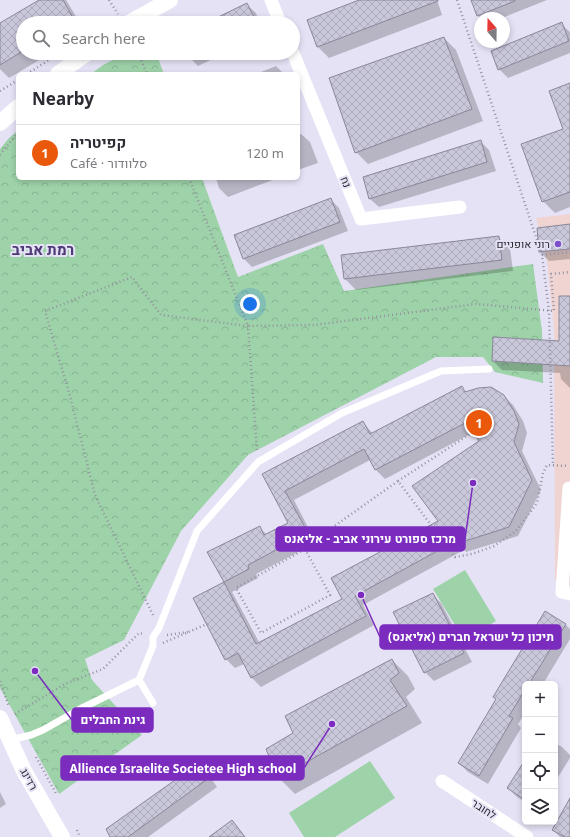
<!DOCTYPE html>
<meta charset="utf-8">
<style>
:root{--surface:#fff;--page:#f7f7f7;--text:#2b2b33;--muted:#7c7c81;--line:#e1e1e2;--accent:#ea580c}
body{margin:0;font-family:"Noto Sans",Heebo,sans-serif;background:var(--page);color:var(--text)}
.controls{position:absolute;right:12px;bottom:12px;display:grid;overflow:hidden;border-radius:6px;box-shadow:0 2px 6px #0003}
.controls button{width:36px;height:36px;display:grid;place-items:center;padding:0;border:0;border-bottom:1px solid var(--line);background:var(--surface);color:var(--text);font:20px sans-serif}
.compass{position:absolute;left:474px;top:12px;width:36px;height:36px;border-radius:50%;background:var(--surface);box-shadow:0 2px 6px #0003;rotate:340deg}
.you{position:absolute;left:250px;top:304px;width:14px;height:14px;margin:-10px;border:3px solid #fff;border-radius:50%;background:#1a73e8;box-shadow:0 0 0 6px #1a73e833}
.badge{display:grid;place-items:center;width:26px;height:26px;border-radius:50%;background:var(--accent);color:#fff;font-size:13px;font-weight:700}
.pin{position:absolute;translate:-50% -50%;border:2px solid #fff;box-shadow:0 1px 4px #0006}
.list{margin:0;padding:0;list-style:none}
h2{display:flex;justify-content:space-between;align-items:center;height:52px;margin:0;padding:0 16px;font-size:17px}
h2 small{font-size:13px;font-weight:400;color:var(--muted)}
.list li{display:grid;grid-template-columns:26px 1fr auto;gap:12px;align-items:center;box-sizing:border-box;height:56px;padding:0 16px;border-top:1px solid var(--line)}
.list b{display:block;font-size:15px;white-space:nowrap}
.list p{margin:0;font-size:13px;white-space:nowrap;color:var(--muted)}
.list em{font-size:13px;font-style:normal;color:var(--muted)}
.icon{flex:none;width:22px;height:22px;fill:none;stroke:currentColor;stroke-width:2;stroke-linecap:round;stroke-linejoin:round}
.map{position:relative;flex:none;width:570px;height:837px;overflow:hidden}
.search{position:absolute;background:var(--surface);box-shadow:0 2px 6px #0003;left:16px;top:16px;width:284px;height:44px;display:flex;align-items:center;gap:10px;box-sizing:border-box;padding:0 14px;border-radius:22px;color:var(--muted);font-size:15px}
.panel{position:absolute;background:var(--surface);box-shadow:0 2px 6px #0003;left:16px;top:72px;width:284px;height:108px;border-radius:6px}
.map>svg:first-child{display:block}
</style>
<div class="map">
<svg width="570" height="837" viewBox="0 0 570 837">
<defs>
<pattern id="forest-crowns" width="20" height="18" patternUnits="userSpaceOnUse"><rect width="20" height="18" fill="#9ed3a9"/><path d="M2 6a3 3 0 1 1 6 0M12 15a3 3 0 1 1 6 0" fill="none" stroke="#88b592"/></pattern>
<pattern id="building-cross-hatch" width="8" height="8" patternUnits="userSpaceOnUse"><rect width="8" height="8" fill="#c9c7da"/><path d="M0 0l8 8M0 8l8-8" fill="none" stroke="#adabbc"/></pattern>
</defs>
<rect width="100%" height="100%" fill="#e5e2f6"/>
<path fill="#efd4d1" d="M570,214V584L555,579L554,330L547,261L536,218Z"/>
<g fill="url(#forest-crowns)">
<path d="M126,53H156L164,74H91L103,65Z"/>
<path d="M18,130V178H202L238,277L323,244L344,291L533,264L542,331L543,383L495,372L483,357H436L248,455L181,531L124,640L85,659L92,680L142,735L59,794L0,688V149L8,139Z"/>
</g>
<g fill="#9ed3a9">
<path d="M465,570L496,621L464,640L433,589Z"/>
<path d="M370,761L395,798L335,837H304L289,813Z"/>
</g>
<g fill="#0003" fill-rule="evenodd">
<path d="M41,0H66L80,23H23V53H51L9,78L0,69V25Z"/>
<path d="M362,0H437L442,15L329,58L318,47L308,20Z"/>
<path d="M472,0H547L502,18H480L478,15Z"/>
<path d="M247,5L256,13L260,23H209Z"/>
<path d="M561,24L570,32V53L508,78L499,69Z"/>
<path d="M444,38L456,50L483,121L368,164L356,152Z"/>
<path d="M187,53H225L198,66L189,57Z"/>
<path d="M276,66L284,74H256Z"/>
<path d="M570,84V207L555,213L543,201L564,130Z"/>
<path d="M301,134L310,142L318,163L298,170V135Z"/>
<path d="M480,141L489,150L496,171L379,207L370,199L364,178Z"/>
<path d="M216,178H278L228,197L219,188Z"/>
<path d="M330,199L339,208L348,231L252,267L243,258Z"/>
<path d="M570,225V259L549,261L540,252L538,229Z"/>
<path d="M498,237L510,248L513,271L356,290L345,279Z"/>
<path d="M570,297V388L561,379L560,373L502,370L493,361L494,338L560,342Z"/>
<path d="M461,387L466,392L504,396L513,405L523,421L527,433L522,451L541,490L518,536L466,552L464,550L363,605L374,625L261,687L252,678L244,664L235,668L226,659L195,599L225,583L208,552L259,527L267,535L289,523L264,475L363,422L373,434ZM474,432L480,441L440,521L343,599L260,644L232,592L258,578L256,574L316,543L294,500L370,460L376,470L385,479Z"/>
<path d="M432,594L441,603L472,662L434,681L425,672Z"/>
<path d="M565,624L570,629V639L543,684H525V713L518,724L521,728L488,784L468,772L459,763Z"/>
<path d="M392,660L408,676L415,689L406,697L422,723L295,794L279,778L267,750L295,733Z"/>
<path d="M555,743L562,747L570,755V758L555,782Z"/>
<path d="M525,761V802L517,797L508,788Z"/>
<path d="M199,765L208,774L217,787L148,837H111Z"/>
<path d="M0,792L6,804L0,808Z"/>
<path d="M570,800V837H560L553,830Z"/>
</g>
<g fill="url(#building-cross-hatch)" stroke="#8a8799" fill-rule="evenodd">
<path d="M39,0H63L76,23H23V51L0,65V23Z"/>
<path d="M359,0H438V1L317,47L307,20Z"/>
<path d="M471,0H515V1L477,16Z"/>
<path d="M247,3L257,23H206Z"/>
<path d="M562,22L569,41L498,70L491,51Z"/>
<path d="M444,37L472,109L355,153L329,78Z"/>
<path d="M570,83V192L542,202L521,144L563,129L549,91Z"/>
<path d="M481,140L487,162L369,199L363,177Z"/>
<path d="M331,198L340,222L243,259L234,235Z"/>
<path d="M570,224V249L539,252L537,228Z"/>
<path d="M499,236L502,260L344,279L341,255Z"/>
<path d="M559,296H570V366L492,361L493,337L559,341Z"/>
<path d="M462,386L465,392L478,388L491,387L504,395L514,411L519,424L514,442L532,480L509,527L456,544L454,542L355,596L366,616L251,678L238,653L225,660L193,598L224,582L207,552L260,526L264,535L288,523L262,474L363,421L370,434ZM467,422L479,441L412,486L438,521L331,578L342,599L256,644L224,582L249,569L248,565L308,533L285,491L364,449L375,470Z"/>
<path d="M433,593L464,653L424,673L393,612Z"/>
<path d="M545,611L566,624L529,684H525V690L509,716L513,718L479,776L458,763L496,699L493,697Z"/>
<path d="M392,659L399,673L390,680L407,706L278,778L266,749L293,733L285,716Z"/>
<path d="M525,760V800L507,788Z"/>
<path d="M199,763L209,778L128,837H110L106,829Z"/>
<path d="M570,798V837H565L552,830Z"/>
<path d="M232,820L245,837H209Z"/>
</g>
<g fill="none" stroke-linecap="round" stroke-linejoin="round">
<g stroke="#9491a0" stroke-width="2.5" stroke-dasharray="1 3" stroke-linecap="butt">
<path d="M109,0L118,14"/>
<path d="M457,0L542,255L549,311L553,466"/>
<path d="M106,23L116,17"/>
<path d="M138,53L147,74"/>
<path d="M27,74L52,58"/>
<path d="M0,91L18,80"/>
<path d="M0,155L18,132"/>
<path d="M189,178L248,326L314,325L476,304L554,311L551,274L570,272"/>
<path d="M542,255L570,252"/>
<path d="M398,481L473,432"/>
<path d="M305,549L330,595L261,633L236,588L305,549L312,542L398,481L455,557L472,554L494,546L516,531L537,503L543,473L547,465L569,466"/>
<path d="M153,615L95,495L70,396L45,311L132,277L161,315L248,326L257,451"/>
<path d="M167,635L188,632"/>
<path d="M163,643L207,624"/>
<path d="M0,681L9,707"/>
<path d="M15,714L65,684L103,669L139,633L144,634"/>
<path d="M36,757L57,795"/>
<path d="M77,830L80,837"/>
</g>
<g stroke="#fff" stroke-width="7">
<path d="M139,680L153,646V637L159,628L197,531L258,462L342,413L441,371L489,369"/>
<path d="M10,740L31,735L43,730L80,709L139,680L153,703"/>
</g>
<g stroke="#fff" stroke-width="13">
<path d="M271,0L280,23"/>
<path d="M293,53L361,219L460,207"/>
<path d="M569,488L562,592L570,594"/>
<path d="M442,781L527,837"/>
</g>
<g stroke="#fff" stroke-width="16">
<path d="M129,23L170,0"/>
<path d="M58,74L87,53"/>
<path d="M0,123L18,107"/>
<path d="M0,718L24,771L62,837"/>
</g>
</g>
<circle fill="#7d50c9" stroke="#e5e2f6" stroke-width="1.5" cx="558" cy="244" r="4"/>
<g text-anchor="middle" stroke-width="4" stroke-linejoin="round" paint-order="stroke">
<g font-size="11" fill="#2b2a31" stroke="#e5e2f6">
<text transform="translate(346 182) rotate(68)" y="4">נח</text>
<text transform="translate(29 779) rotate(61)" y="4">רדינג</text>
<text transform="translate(484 809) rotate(33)" y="4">לחובר</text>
</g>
<g font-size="11" fill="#2b2a31" stroke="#e5e2f6" text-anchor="end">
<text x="550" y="248">רוני אופניים</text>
</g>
<g font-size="15" font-weight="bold" fill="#4e3a76" stroke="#e5e2f6">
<text x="43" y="255">רמת אביב</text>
</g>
</g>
<path fill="none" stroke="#7b2cbf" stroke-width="1.5" d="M473 483L465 539M361 595L380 637M35 671L72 720M332 724L304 768"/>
<g fill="#7b2cbf" stroke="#e5e2f6" stroke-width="1.5">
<circle cx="473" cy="483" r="4"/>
<circle cx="361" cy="595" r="4"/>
<circle cx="35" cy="671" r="4"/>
<circle cx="332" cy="724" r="4"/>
</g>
<g fill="#7b2cbf" stroke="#7b2cbf" stroke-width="1.5">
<rect x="276" y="527" width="189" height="24" rx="4"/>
<rect x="380" y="625" width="181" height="24" rx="4"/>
<rect x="72" y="708" width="81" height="24" rx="4"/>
<rect x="61" y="756" width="243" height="24" rx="4"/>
</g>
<g font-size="12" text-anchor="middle" font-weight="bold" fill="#fff">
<text x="370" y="543">מרכז ספורט עירוני אביב - אליאנס</text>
<text x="471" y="641">תיכון כל ישראל חברים (אליאנס)</text>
<text x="113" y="724">גינת החבלים</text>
<text x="183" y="773">Allience Israelite Societee High school</text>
</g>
</svg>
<div class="controls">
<button>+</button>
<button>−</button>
<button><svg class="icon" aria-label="locate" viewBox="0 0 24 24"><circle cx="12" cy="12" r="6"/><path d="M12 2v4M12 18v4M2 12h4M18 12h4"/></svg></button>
<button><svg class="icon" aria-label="layers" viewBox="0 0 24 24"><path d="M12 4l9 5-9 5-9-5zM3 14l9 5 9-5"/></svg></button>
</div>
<svg class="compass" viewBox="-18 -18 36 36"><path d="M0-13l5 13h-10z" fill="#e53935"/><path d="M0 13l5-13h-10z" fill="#7c7c81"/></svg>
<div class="you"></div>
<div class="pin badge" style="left:479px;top:423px">1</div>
<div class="search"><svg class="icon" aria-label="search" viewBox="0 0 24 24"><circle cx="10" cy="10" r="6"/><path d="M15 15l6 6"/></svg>Search here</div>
<section class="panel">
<h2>Nearby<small></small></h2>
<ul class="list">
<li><span class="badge">1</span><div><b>קפיטריה</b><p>Café · סלוודור</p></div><em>120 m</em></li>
</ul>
</section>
</div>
